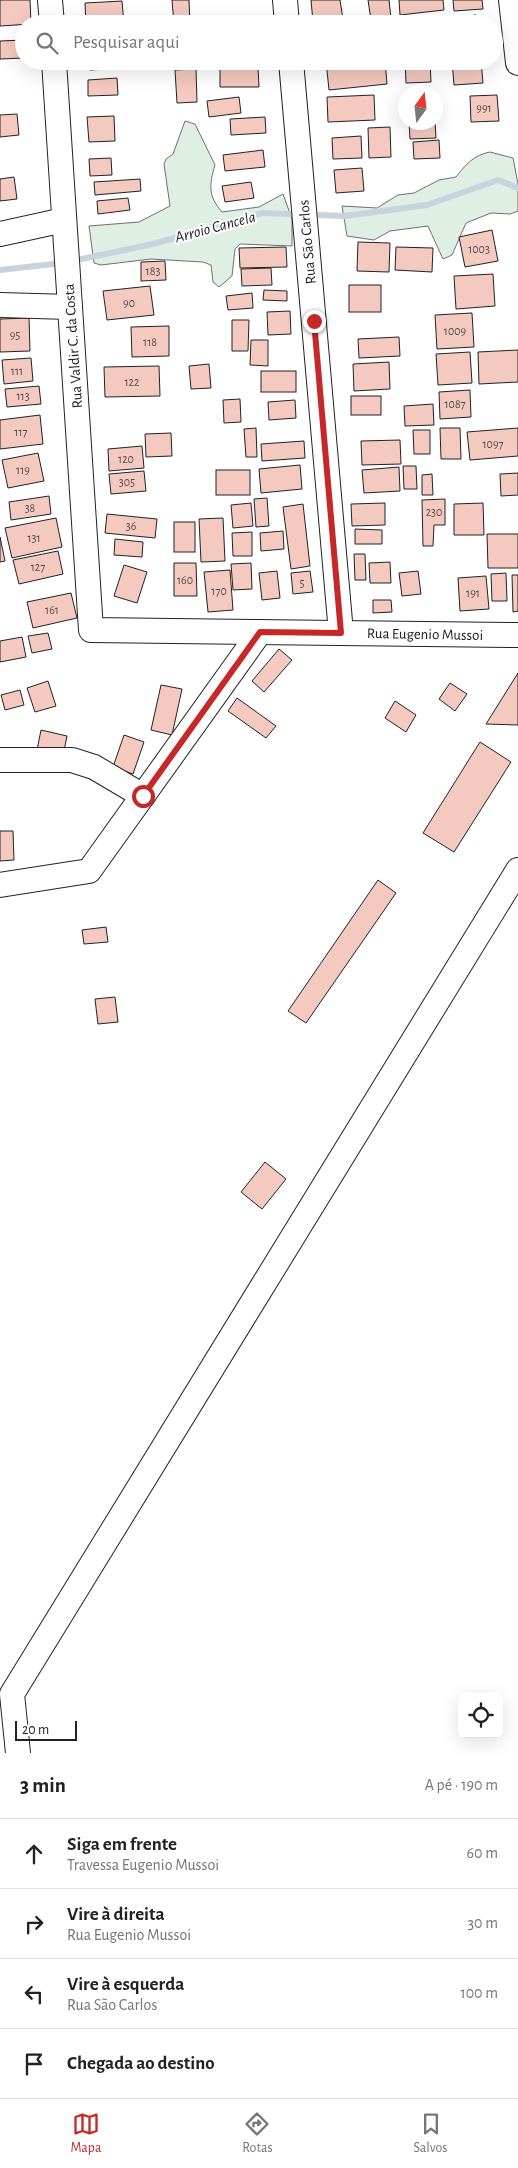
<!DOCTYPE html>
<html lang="pt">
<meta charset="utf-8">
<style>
:root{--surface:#fff;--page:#f2f2f2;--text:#222;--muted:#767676;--line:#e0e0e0;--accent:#c62828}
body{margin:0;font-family:"Alegreya Sans",sans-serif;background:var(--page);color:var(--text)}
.controls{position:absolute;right:15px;bottom:15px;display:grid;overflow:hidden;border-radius:8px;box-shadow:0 5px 20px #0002}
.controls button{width:45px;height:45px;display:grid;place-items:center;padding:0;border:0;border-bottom:1px solid var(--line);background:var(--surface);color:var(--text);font:25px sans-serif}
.compass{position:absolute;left:398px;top:85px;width:45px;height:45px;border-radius:50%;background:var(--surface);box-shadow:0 5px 20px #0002;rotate:15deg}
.scale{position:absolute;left:15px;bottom:12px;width:62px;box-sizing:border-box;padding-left:5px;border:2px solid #222;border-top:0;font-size:14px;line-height:18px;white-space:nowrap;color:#222;-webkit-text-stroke:4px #fff;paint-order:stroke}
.stop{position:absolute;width:15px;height:15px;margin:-11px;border:4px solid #c62828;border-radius:50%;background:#fff}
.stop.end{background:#c62828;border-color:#fff;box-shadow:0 1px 5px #0008}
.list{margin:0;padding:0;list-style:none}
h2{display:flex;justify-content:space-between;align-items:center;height:65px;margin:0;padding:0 20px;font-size:21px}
h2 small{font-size:16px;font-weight:400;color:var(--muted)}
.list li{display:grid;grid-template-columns:32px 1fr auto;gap:15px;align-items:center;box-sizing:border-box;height:70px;padding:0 20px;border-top:1px solid var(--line)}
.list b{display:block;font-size:19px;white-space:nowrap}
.list p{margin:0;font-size:16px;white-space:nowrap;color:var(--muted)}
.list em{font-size:16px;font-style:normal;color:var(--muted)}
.icon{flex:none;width:28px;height:28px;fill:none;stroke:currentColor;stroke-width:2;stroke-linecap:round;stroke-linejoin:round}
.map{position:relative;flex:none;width:518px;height:1753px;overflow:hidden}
.search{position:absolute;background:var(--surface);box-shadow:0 5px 20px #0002;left:15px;right:15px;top:15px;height:55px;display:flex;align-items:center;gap:12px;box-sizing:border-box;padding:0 18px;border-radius:28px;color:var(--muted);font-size:19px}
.sheet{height:345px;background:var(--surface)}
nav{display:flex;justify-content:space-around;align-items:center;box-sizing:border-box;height:70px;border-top:1px solid var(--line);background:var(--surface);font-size:14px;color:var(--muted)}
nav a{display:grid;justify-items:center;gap:2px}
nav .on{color:var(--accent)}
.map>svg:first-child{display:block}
</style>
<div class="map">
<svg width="518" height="1753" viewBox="0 0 518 1753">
<rect width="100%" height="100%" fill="#fff"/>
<g fill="#e0efe3" stroke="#6f6f6f">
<path d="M185,121L195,124L215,165C209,185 208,196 222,212L259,207L283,194L292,219V246L240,244L235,249L232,276L219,287L213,282L211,265L203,262L151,259L101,265L94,263L89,226L139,222L170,206L164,164L166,159L173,154Z"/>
<path d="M490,152L513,158L518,184V211L510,214L491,213L466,223L452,255L443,259L428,226L390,231L374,240L347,236L342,206L377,208L398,195L414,193L439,180L456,177C466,164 474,155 490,152Z"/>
</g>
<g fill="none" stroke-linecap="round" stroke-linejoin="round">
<g stroke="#c7d3dd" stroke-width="6">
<path d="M72,261L153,244L262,213L345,216L427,205L498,180L518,188"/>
<path d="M0,270L62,263"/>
</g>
</g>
<g fill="#f3c9c0" stroke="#222">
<path d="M0,0H30L31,24L0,26Z"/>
<path d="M172,0H189L190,24H174Z"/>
<path d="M311,0H340L343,19L313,22Z"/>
<path d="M368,0H389L391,18L371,20Z"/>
<path d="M399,0H443L444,10L400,15Z"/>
<path d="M453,0H482L483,9L454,11Z"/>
<path d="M122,1L124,24H86L85,3Z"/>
<path d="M476,15L477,24H441V19Z"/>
<path d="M424,19V24H402V21Z"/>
<path d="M24,40V58L0,59V41Z"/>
<path d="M89,61H142V67L90,70Z"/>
<path d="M176,61H192V65L177,66Z"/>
<path d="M326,61H385L387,84L329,90Z"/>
<path d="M405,61H430L431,82L406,83Z"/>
<path d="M452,61H481L483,83L454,85Z"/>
<path d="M258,68L259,87H220V69Z"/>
<path d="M196,69L197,102L177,103L175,70Z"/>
<path d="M117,78L118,95L88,96V80Z"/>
<path d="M374,95L375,120L328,122L327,97Z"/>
<path d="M497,95L499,121L471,122L470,96Z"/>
<path d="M239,97L241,113L209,117L207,101Z"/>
<path d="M17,114L19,135L0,137V115Z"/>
<path d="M114,116L115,141L89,142L87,117Z"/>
<path d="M265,117L266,133L231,135L230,119Z"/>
<path d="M409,122H435L436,138L410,139Z"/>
<path d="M390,127L391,157L369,158L368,128Z"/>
<path d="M361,136L362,158L333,159L332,138Z"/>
<path d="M439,140L440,158L414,159L413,142Z"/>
<path d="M263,150L265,167L225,171L223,155Z"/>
<path d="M111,158L112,175L90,176L89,159Z"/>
<path d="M362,168L364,191L336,193L334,170Z"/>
<path d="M14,177L17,199L0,201V179Z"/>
<path d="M140,179L141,191L95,195L94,182Z"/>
<path d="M251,182L254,198L225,202L222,186Z"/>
<path d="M128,198L130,210L98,214L97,201Z"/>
<path d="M492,230L498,261L465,267L459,237Z"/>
<path d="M358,242L390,243L389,272L357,271Z"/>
<path d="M286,247L287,267L240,268L239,248Z"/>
<path d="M396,247L433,248L432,272L395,270Z"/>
<path d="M165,261L166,280L141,281V262Z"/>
<path d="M271,268L272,285L242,286L241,269Z"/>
<path d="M493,274L495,306L456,309L454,276Z"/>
<rect x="349" y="285" width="32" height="27"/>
<path d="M150,286L154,315L107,320L103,291Z"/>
<path d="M264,290L287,291V301L263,300Z"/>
<path d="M252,293L253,308L228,310L226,296Z"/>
<path d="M290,311L291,334L268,335L267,312Z"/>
<path d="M472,313L474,347L437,349L435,315Z"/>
<path d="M29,318L30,351L0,352V319Z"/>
<path d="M232,320H249L248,351H232Z"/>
<path d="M169,326V356L132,357L131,327Z"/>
<path d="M399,337L400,356L359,358L358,339Z"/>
<path d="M251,340H268V366L250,365Z"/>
<path d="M518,350V382L479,384L478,352Z"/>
<path d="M470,352L472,383L438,385L436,354Z"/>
<path d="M31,358L33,381L4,384L2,360Z"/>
<path d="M389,362L390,389L354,391L353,364Z"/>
<path d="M209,364L211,388L191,389L189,366Z"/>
<path d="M159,366L160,396L105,397L104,367Z"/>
<rect x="261" y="371" width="35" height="21"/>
<path d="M39,386L41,404L7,407L5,389Z"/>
<path d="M470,390L471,417L440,419L439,392Z"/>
<rect x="351" y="396" width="30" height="19"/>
<path d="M240,399L241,422L224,423L223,400Z"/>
<path d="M295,400L296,418L269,420L268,402Z"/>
<path d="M433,404L434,425L405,426L404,406Z"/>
<path d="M40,415L43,444L0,449V420Z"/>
<path d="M256,428L257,457H246L244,429Z"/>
<path d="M440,428H460L461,459H441Z"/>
<path d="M518,428V456L470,460L467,432Z"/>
<path d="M413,430H430V454H414Z"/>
<path d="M171,433L172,456L146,457L145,434Z"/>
<path d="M400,440L401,464L362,465L361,441Z"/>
<path d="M304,441L305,458L262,461L261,444Z"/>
<path d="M142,446L144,468L109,471L108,449Z"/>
<path d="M38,453L44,481L8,488L2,460Z"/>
<path d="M300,465L302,489L261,493L259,469Z"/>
<path d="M403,466H416L417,489H404Z"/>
<path d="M399,467L400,491L364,493L362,470Z"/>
<rect x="216" y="470" width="34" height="25"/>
<path d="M144,471L146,491L111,494L109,474Z"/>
<path d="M518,473V495L501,496L500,474Z"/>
<path d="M432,474L433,495H422V475Z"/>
<path d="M49,496L51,514L11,520L9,502Z"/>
<path d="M267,498L269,526L256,527L254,499Z"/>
<path d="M445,499V525H434L433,546H423L422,500Z"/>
<path d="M251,503L253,526L233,528L231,505Z"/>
<path d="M385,503V525L352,526L351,504Z"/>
<path d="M483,503L484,535H454V504Z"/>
<path d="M303,504L310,566L291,569L283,507Z"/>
<path d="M107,514L157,519L155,538L105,533Z"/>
<path d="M56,518L62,547L12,558L5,528Z"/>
<path d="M223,518L225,561L201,562L199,519Z"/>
<rect x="174" y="522" width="21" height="30"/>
<path d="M355,529L382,530V544H355Z"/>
<path d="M283,531L284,549L261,551L260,533Z"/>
<path d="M252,532V556H233L232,533Z"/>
<path d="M487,534H518V568H488Z"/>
<path d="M0,537L5,561L0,562Z"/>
<path d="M115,539L143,542L142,557L114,555Z"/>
<path d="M58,551L63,574L19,584L13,560Z"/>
<path d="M354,554H365L366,580H355Z"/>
<path d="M390,562L391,583H370L369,563Z"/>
<path d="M174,563H196L197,596H174Z"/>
<path d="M251,563L252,589L233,590L231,564Z"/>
<path d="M124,565L147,572L137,603L114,596Z"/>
<path d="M230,570L233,610L208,612L204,572Z"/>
<path d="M277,571L280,598L262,600L259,573Z"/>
<path d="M310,571L313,592L293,594L291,573Z"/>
<path d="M418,571L421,594L402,596L399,573Z"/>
<path d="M506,573L507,601H492L491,574Z"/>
<path d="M512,575H518V611L513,612Z"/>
<path d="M486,576L489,609L460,611L458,578Z"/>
<path d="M71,593L77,618L33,628L27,602Z"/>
<path d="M373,600H391L392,612L373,613Z"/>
<path d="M48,633L52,649L32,653L28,636Z"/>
<path d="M22,637L26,657L0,662V641Z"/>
<path d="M279,649L292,660L264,692L252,681Z"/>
<path d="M518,673V725L486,724Z"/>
<path d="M48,681L56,706L35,712L27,688Z"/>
<path d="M450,683L467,694L455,711L439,699Z"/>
<path d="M161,685L182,689L172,735L151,730Z"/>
<path d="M20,690L24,705L5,710L1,695Z"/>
<path d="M237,698L276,726L266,738L228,711Z"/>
<path d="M395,701L416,715L406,732L385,718Z"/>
<path d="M41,730L67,736L63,756L37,750Z"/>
<path d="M124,735L144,742L133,774L113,767Z"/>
<path d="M480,742L511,762L454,852L423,833Z"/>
<path d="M0,831H13L14,860L0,861Z"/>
<path d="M378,880L396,893L306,1023L288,1011Z"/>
<path d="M106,927L108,942L84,944L82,930Z"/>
<path d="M115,997L118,1022L98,1024L95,999Z"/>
<path d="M265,1162L286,1179L262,1209L241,1192Z"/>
</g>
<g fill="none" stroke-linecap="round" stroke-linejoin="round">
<defs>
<g id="minor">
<path d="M50,0L52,24"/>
<path d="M285,0L287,24"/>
<path d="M511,0L518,63"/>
<path d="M54,61L91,630L518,635"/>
<path d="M291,61L341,633"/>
<path d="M0,234L64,220"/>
<path d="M0,305L70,307"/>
<path d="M0,760H72L94,767L143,796"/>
<path d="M0,885L89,871L260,632"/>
<path d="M18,1753L12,1694L518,870"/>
</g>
</defs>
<use href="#minor" stroke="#222" stroke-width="26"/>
<use href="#minor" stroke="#fff" stroke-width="24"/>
</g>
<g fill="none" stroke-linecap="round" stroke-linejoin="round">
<path stroke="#c62828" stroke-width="6" d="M143,796L260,632L341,633L314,321"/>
</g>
<g text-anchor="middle" stroke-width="4" stroke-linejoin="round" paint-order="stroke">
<g font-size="12" fill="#564c4a">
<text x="484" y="112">991</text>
<text x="479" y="253">1003</text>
<text x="153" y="275">183</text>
<text x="129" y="307">90</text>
<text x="455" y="335">1009</text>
<text x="15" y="339">95</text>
<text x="150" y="346">118</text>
<text x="17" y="375">111</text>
<text x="132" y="386">122</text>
<text x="23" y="400">113</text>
<text x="455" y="408">1087</text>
<text x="21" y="436">117</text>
<text x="493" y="448">1097</text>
<text x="126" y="463">120</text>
<text x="23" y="474">119</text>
<text x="127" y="486">305</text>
<text x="30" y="512">38</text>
<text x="434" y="516">230</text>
<text x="131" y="530">36</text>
<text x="34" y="542">131</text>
<text x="38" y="571">127</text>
<text x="185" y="584">160</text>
<text x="302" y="587">5</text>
<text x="219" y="595">170</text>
<text x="473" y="597">191</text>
<text x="52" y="614">161</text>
</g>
<g font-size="15" fill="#222" stroke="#fff">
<text transform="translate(307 242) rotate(-95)" y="5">Rua São Carlos</text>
<text transform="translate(73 346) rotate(-94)" y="5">Rua Valdir C. da Costa</text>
<text transform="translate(425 634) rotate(1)" y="5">Rua Eugenio Mussoi</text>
</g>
<g font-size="16" font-style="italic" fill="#222" stroke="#fff">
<text transform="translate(215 226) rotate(-15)" y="6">Arroio Cancela</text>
</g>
</g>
</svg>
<div class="controls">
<button><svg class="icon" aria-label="locate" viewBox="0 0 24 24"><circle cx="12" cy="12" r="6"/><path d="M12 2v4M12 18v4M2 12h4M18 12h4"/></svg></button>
</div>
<svg class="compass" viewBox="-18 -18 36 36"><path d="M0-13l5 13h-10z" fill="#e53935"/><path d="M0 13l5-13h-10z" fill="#767676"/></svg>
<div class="scale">20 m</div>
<div class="stop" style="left:143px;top:796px"></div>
<div class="stop end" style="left:314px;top:321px"></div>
<div class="search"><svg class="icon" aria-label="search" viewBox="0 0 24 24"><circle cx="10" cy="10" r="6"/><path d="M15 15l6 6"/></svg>Pesquisar aqui</div>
</div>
<section class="sheet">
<h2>3 min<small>A pé · 190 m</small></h2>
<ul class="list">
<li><svg class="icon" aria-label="ahead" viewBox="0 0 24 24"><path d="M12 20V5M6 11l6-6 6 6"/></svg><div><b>Siga em frente</b><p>Travessa Eugenio Mussoi</p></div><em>60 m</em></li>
<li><svg class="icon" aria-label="right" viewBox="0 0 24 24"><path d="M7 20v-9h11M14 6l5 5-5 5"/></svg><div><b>Vire à direita</b><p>Rua Eugenio Mussoi</p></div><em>30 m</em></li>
<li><svg class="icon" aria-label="left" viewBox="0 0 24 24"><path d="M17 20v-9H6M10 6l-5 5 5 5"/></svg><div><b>Vire à esquerda</b><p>Rua São Carlos</p></div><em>100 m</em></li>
<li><svg class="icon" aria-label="arrive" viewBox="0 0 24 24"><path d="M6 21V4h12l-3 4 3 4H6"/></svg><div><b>Chegada ao destino</b></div></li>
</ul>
</section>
<nav>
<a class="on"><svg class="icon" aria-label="map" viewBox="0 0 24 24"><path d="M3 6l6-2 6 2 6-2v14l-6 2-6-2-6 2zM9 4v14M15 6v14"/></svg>Mapa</a>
<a><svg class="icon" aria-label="directions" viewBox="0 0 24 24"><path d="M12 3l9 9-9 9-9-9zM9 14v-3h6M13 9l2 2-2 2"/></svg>Rotas</a>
<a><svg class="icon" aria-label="saved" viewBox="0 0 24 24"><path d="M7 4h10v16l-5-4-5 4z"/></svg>Salvos</a>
</nav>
